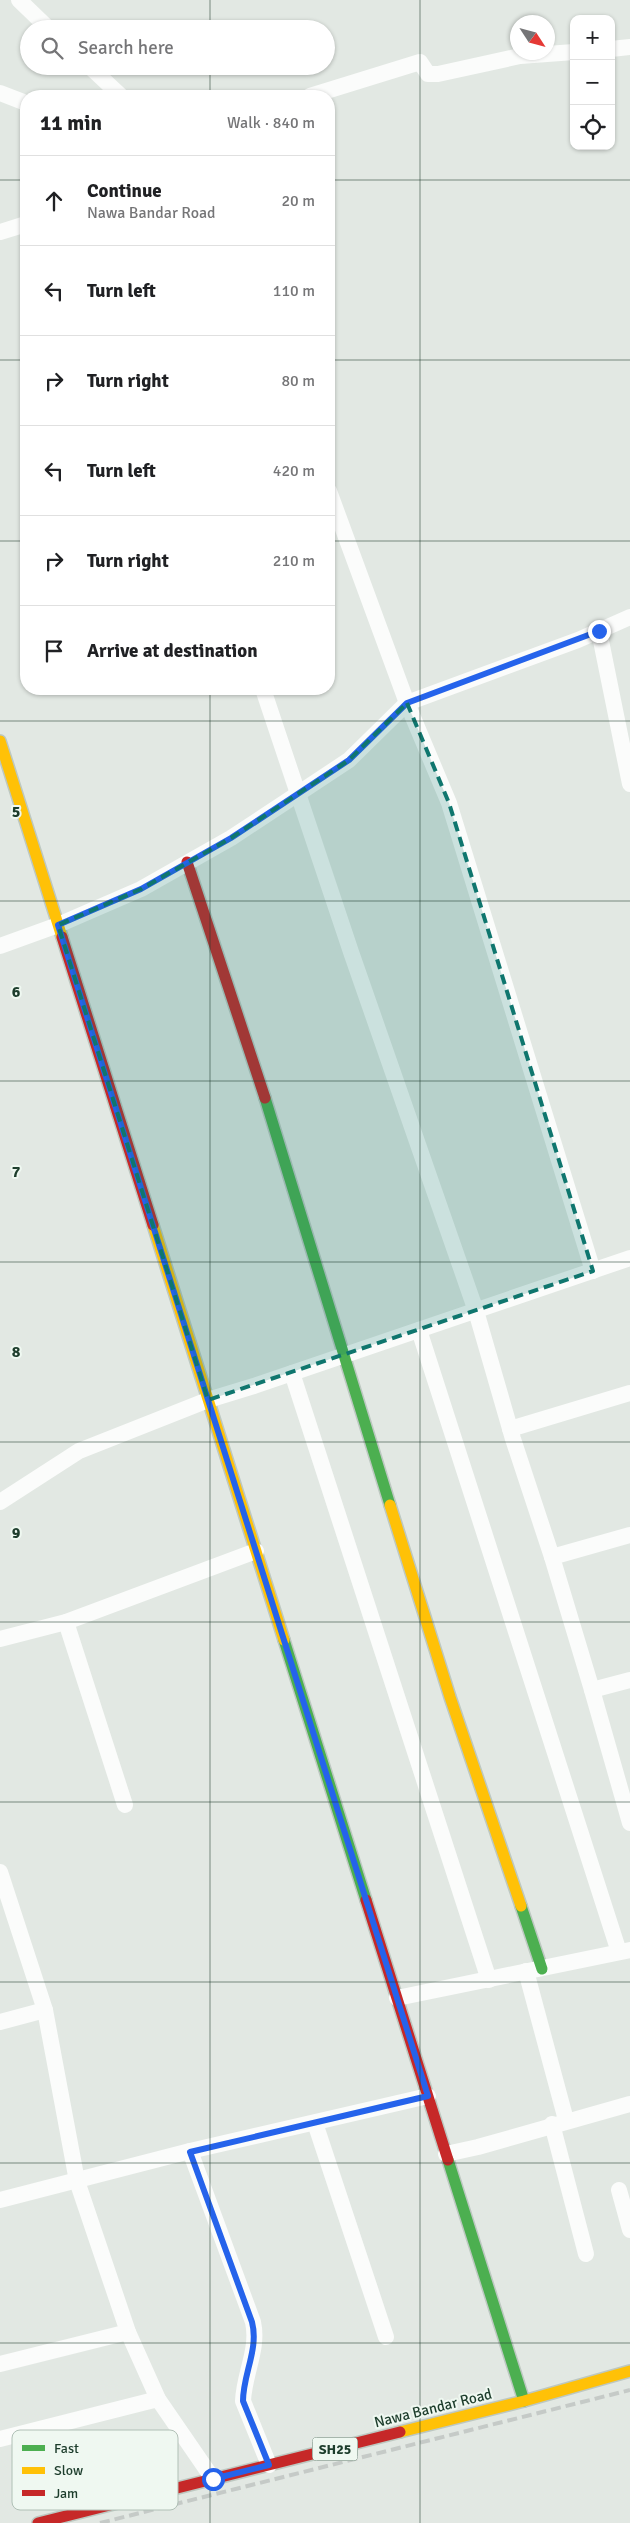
<!DOCTYPE html>
<meta charset="utf-8">
<style>
:root{--surface:#fff;--page:#f2f2f2;--text:#202124;--muted:#757577;--line:#e0e0e0}
body{margin:0;font-family:Signika,sans-serif;background:var(--page);color:var(--text)}
.controls{position:absolute;right:15px;top:15px;display:grid;overflow:hidden;border-radius:10px;box-shadow:0 1px 4px #0004}
.controls button{width:45px;height:45px;display:grid;place-items:center;padding:0;border:0;border-bottom:1px solid var(--line);background:var(--surface);color:var(--text);font:25px sans-serif}
.compass{position:absolute;left:510px;top:15px;width:45px;height:45px;border-radius:50%;background:var(--surface);box-shadow:0 1px 4px #0004;rotate:126deg}
.stop{position:absolute;width:15px;height:15px;margin:-11px;border:4px solid #2563eb;border-radius:50%;background:#fff}
.stop.end{background:#2563eb;border-color:#fff;box-shadow:0 1px 5px #0008}
.list{margin:0;padding:0;list-style:none}
h2{display:flex;justify-content:space-between;align-items:center;height:65px;margin:0;padding:0 20px;font-size:21px}
h2 small{font-size:16px;font-weight:400;color:var(--muted)}
.list li{display:grid;grid-template-columns:32px 1fr auto;gap:15px;align-items:center;box-sizing:border-box;height:90px;padding:0 20px;border-top:1px solid var(--line)}
.list b{display:block;font-size:19px;white-space:nowrap}
.list p{margin:0;font-size:16px;white-space:nowrap;color:var(--muted)}
.list em{font-size:16px;font-style:normal;color:var(--muted)}
.icon{flex:none;width:28px;height:28px;fill:none;stroke:currentColor;stroke-width:2;stroke-linecap:round;stroke-linejoin:round}
.map{position:relative;flex:none;width:630px;height:2523px;overflow:hidden}
.search{position:absolute;background:var(--surface);box-shadow:0 1px 4px #0004;left:20px;top:20px;width:315px;height:55px;display:flex;align-items:center;gap:12px;box-sizing:border-box;padding:0 18px;border-radius:28px;color:var(--muted);font-size:19px}
.panel{position:absolute;background:var(--surface);box-shadow:0 1px 4px #0004;left:20px;top:90px;width:315px;height:605px;border-radius:20px}
.map>svg:first-child{display:block}
</style>
<div class="map">
<svg width="630" height="2523" viewBox="0 0 630 2523">
<rect width="100%" height="100%" fill="#e2e8e3"/>
<g fill="none" stroke-linecap="round" stroke-linejoin="round">
<defs>
<g id="fast">
<path d="M265,1098L390,1505"/>
<path d="M284,1640L366,1900"/>
<path d="M521,1906L542,1969"/>
<path d="M448,2160L524,2401"/>
</g>
<g id="slow">
<path d="M0,741L62,937"/>
<path d="M153,1225L284,1640"/>
<path d="M390,1505L450,1697L521,1906"/>
<path d="M400,2432L524,2401L630,2371"/>
</g>
<g id="jam">
<path d="M187,862L265,1098"/>
<path d="M62,937L153,1225"/>
<path d="M366,1900L448,2160"/>
<path d="M38,2523L400,2432"/>
</g>
</defs>
<use href="#fast" stroke="#bdc8c1" stroke-width="14"/>
<use href="#slow" stroke="#bdc8c1" stroke-width="14"/>
<use href="#jam" stroke="#bdc8c1" stroke-width="14"/>
<g stroke="#fbfcfb" stroke-width="16">
<path d="M19,0L49,29"/>
<path d="M611,49L630,47"/>
<path d="M89,66L121,96"/>
<path d="M0,93L26,103"/>
<path d="M310,96L420,62L428,74H438L520,56L574,52"/>
<path d="M0,232L26,224"/>
<path d="M329,491L407,703L449,803L593,1271"/>
<path d="M599,631L630,784"/>
<path d="M263,689L351,952L476,1311L513,1439L552,1557"/>
<path d="M0,946L58,925L141,889L231,838L349,760L407,703L578,640L630,617"/>
<path d="M419,1330L619,1952"/>
<path d="M292,1373L489,1980"/>
<path d="M510,1429L630,1393"/>
<path d="M0,1502L79,1451L208,1400L254,1386L630,1258"/>
<path d="M66,1622L125,1805"/>
<path d="M0,1639L66,1622L256,1551"/>
<path d="M630,1680L592,1690L630,1823"/>
<path d="M592,1690L552,1557L630,1535"/>
<path d="M0,1872L45,2010L77,2181L128,2332L158,2399L213,2479"/>
<path d="M526,1971L566,2120"/>
<path d="M397,1998L630,1950"/>
<path d="M0,2022L45,2010"/>
<path d="M315,2123L386,2337"/>
<path d="M552,2124L586,2254"/>
<path d="M190,2151L253,2322C259,2349 244,2374 243,2401L269,2465"/>
<path d="M446,2154L478,2147L630,2104"/>
<path d="M619,2190L630,2230"/>
<path d="M0,2200L190,2151L428,2096"/>
<path d="M0,2364L128,2332"/>
<path d="M0,2439L158,2399"/>
</g>
<use href="#fast" stroke="#4caf50" stroke-width="11"/>
<use href="#slow" stroke="#ffc107" stroke-width="11"/>
<use href="#jam" stroke="#c62828" stroke-width="11"/>
<path stroke="#c5cac7" stroke-width="4" stroke-dasharray="10 5" stroke-linecap="butt" d="M100,2523L630,2390"/>
</g>
<g fill="none" stroke-linecap="round" stroke-linejoin="round">
<path stroke="#2563eb" stroke-width="6" d="M213,2479L269,2465L243,2401C243,2374 259,2349 252,2322L190,2152L428,2096L58,925L141,889L231,838L349,760L407,703L599,631"/>
</g>
<path fill="#0f766e" fill-opacity="0.2" stroke="#0f766e" stroke-width="4" stroke-dasharray="10 6" stroke-linejoin="round" d="M407,703L449,803L593,1271L208,1400L58,925L141,889L231,838L349,760Z"/>
<path fill="none" stroke="#1d3d2c" stroke-width="1" stroke-opacity="0.55" d="M210,0V29M420,0V2523M210,66V96M0,180H26M329,180H630M0,360H26M329,360H630M0,541H26M329,541H630M210,689V2523M0,721H630M0,901H630M0,1081H630M0,1262H630M0,1442H630M0,1622H630M0,1802H630M0,1982H630M0,2163H630M0,2343H630"/>
<g text-anchor="middle" stroke-width="4" stroke-linejoin="round" paint-order="stroke">
<rect fill="#eff8f1" stroke="#5c7567" stroke-width="1" x="312.5" y="2437.5" width="45" height="23" rx="4"/>
<g font-size="14" font-weight="bold" fill="#1d3d2c">
<text x="335" y="2454">SH25</text>
</g>
<g font-size="15" fill="#1d3d2c" stroke="#eff8f1">
<text transform="translate(433 2408) rotate(-14)" y="5">Nawa Bandar Road</text>
</g>
</g>
<rect x="12" y="2430" width="166" height="80" rx="8" fill="#eff8f1" stroke="#b0c0b6" stroke-width="1"/>
<rect x="22" y="2445" width="23" height="6" fill="#4caf50"/>
<rect x="22" y="2467" width="23" height="7" fill="#ffc107"/>
<rect x="22" y="2490" width="23" height="6" fill="#c62828"/>
<g font-size="14" fill="#1d3d2c">
<text x="54" y="2453">Fast</text>
<text x="54" y="2475">Slow</text>
<text x="54" y="2498">Jam</text>
</g>
<g font-size="16" text-anchor="middle" font-weight="bold" fill="#1d3d2c" stroke="#eff8f1" stroke-width="4" stroke-linejoin="round" paint-order="stroke">
<text x="16" y="817">5</text>
<text x="16" y="997">6</text>
<text x="16" y="1177">7</text>
<text x="16" y="1357">8</text>
<text x="16" y="1538">9</text>
</g>
</svg>
<div class="controls">
<button>+</button>
<button>−</button>
<button><svg class="icon" aria-label="locate" viewBox="0 0 24 24"><circle cx="12" cy="12" r="6"/><path d="M12 2v4M12 18v4M2 12h4M18 12h4"/></svg></button>
</div>
<svg class="compass" viewBox="-18 -18 36 36"><path d="M0-13l5 13h-10z" fill="#e53935"/><path d="M0 13l5-13h-10z" fill="#757577"/></svg>
<div class="stop" style="left:213px;top:2479px"></div>
<div class="stop end" style="left:599px;top:631px"></div>
<div class="search"><svg class="icon" aria-label="search" viewBox="0 0 24 24"><circle cx="10" cy="10" r="6"/><path d="M15 15l6 6"/></svg>Search here</div>
<section class="panel">
<h2>11 min<small>Walk · 840 m</small></h2>
<ul class="list">
<li><svg class="icon" aria-label="ahead" viewBox="0 0 24 24"><path d="M12 20V5M6 11l6-6 6 6"/></svg><div><b>Continue</b><p>Nawa Bandar Road</p></div><em>20 m</em></li>
<li><svg class="icon" aria-label="left" viewBox="0 0 24 24"><path d="M17 20v-9H6M10 6l-5 5 5 5"/></svg><div><b>Turn left</b></div><em>110 m</em></li>
<li><svg class="icon" aria-label="right" viewBox="0 0 24 24"><path d="M7 20v-9h11M14 6l5 5-5 5"/></svg><div><b>Turn right</b></div><em>80 m</em></li>
<li><svg class="icon" aria-label="left" viewBox="0 0 24 24"><path d="M17 20v-9H6M10 6l-5 5 5 5"/></svg><div><b>Turn left</b></div><em>420 m</em></li>
<li><svg class="icon" aria-label="right" viewBox="0 0 24 24"><path d="M7 20v-9h11M14 6l5 5-5 5"/></svg><div><b>Turn right</b></div><em>210 m</em></li>
<li><svg class="icon" aria-label="arrive" viewBox="0 0 24 24"><path d="M6 21V4h12l-3 4 3 4H6"/></svg><div><b>Arrive at destination</b></div></li>
</ul>
</section>
</div>
